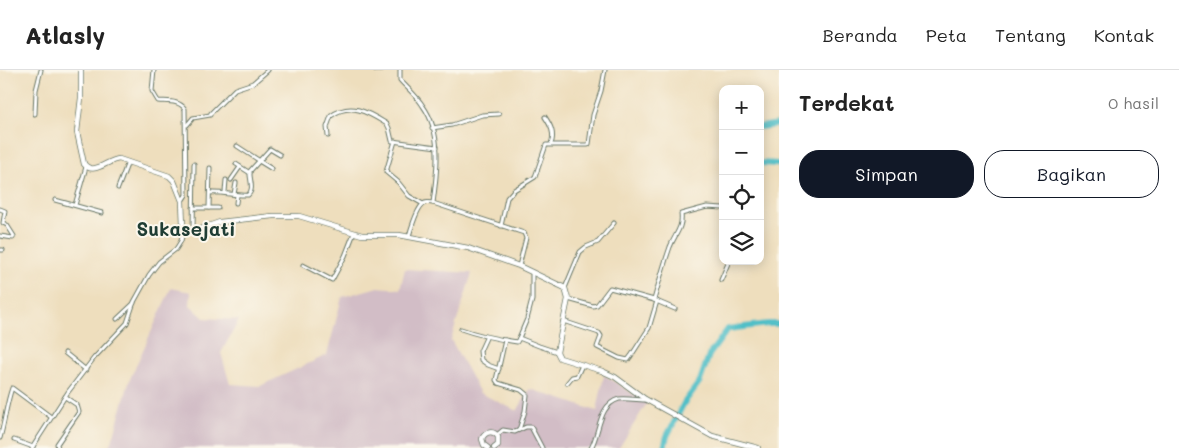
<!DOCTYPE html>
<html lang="id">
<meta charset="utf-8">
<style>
:root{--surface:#fff;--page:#f2f2f2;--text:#222;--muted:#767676;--line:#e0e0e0;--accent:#111827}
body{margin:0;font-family:Mali,sans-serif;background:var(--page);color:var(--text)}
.controls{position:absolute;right:15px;top:15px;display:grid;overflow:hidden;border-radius:10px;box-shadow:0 2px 12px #0003}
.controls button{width:45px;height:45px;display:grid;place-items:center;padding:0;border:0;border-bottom:1px solid var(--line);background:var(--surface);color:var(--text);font:25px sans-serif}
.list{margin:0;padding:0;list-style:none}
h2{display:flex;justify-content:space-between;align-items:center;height:65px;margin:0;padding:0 20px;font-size:21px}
h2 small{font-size:16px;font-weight:400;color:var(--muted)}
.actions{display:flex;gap:10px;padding:15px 20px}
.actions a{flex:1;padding:11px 0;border:1px solid var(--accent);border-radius:20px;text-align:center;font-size:18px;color:var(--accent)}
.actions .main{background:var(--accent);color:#fff}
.icon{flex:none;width:28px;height:28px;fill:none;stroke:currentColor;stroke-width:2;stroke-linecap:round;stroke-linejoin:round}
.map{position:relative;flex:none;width:779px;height:378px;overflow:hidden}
header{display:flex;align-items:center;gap:30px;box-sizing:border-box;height:70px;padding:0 25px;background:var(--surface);border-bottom:1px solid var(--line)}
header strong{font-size:24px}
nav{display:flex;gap:28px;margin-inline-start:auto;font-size:18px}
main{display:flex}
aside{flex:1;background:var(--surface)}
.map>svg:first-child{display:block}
</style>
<header>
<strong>Atlasly</strong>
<nav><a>Beranda</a><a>Peta</a><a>Tentang</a><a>Kontak</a></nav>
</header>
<main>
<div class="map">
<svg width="779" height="378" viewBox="0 0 779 378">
<rect width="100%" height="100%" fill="#fbf7ec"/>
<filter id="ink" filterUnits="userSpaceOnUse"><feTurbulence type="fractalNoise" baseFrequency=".02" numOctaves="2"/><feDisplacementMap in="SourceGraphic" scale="10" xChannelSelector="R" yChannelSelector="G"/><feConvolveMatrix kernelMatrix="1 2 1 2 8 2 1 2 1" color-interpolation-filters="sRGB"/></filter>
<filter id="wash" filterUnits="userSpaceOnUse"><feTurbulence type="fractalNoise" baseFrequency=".0096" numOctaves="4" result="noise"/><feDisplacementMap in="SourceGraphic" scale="20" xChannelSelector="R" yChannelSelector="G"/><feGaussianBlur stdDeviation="1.12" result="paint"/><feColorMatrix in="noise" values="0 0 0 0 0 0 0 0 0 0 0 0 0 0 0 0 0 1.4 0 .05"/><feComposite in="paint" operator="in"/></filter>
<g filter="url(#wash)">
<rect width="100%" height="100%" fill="#eedebd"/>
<path fill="#d2bdc6" d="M405,199L472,203L451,270L480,323L517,341L530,319L597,341L604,305L647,333L619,378H107L112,372L130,309L171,218L191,222L190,235L204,248L239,250L221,283L230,314L260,316L327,285L342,227L378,217L400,219Z"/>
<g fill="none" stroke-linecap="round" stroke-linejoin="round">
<g stroke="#51bfc7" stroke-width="6">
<path d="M760,57L779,54"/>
<path d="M760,93L779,94"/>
<path d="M664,378L667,366L684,333L700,311L709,285L728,259L768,254H779"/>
</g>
</g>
</g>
<g filter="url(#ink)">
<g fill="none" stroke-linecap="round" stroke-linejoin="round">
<defs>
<g id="minor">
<path d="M154,0L152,21L158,31C167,32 179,30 185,39L186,125L182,131"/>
<path d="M376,0H381"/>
<path d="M400,0V10C408,19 417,26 423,36C443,64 437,102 433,133C431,133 427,132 425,133C418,135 411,159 409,166"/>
<path d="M35,44L36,20L41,0"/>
<path d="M545,47C551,56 555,64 551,74"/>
<path d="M187,55L193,48L210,45L211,43L235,19L253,13L268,0"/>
<path d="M432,58L452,55L482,45L499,44"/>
<path d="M328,66L327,57L331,46C351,31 369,43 387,54L389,58L392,71L437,77"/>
<path d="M395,71L386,102L398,112L409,126L423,134"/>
<path d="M237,76L260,91"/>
<path d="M259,91L272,99"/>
<path d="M236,94L250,103"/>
<path d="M231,110L240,97"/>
<path d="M118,118L128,92"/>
<path d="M225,122L226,110"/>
<path d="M210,123C223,122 236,126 248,125C255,119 249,109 250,101L270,79L280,85"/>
<path d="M234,124L236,113"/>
<path d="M55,130L102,143"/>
<path d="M236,133L237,125"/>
<path d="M433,133L524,163L526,168L519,196"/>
<path d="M75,135L86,97"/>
<path d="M193,138H218"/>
<path d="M209,138L210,98"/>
<path d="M0,139L5,141L3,153L7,155L14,166L13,168L0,166"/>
<path d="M501,156L507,128L514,120L535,107L546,75H588L589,74L593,45L601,21L605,0"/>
<path d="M193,160L194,94"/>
<path d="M0,180H3"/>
<path d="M303,195L332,210L345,186L354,163"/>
<path d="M721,210L729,191"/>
<path d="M565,218L580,182L586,177L598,172L614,153"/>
<path d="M568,229L593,236L597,235L610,218L654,230L675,239"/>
<path d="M654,230C659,212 664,194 670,177C675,164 683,158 681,144L707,137L723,138"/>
<path d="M117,249L134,233"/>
<path d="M563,251L599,263L601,266L597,277L619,288L628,290L631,286L649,258L657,231"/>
<path d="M461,259C480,266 497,269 517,272L519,268L539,276L557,282"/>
<path d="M486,268L480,281L481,290L488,295L499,299"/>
<path d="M519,268L527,249L532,230V202"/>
<path d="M505,270L496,310L498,313L521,320L527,325L525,341L519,360"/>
<path d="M65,283L86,300"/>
<path d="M567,313L572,307L577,306L582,295"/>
<path d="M497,365L503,360L515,362L526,357H531L542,378"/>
<path d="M0,368C5,351 6,335 12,318L51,347"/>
<path d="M14,370L33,377"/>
<path d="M32,378L68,322L94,288L127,253L134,232L149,205L159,192L176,179L181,171L184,158"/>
<path d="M58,378L57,374L79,342L77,335L65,327"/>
<path d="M591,378C600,363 598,335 619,329C625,328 640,330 647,330"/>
</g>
<g id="tertiary">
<path d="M81,0V28L77,62L84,94C94,106 107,90 119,89L169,106L174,111L182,131L183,155L188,161L197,160L220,152L273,146H299L362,165H399L468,178L519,196L565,218L568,229L557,282L560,288L602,301L615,307L645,329L712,366L758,378"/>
<path d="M488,378L484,375L482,369C485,361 494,360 498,367V375L494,378"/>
</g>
</defs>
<use href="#minor" stroke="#677564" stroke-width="5"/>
<use href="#tertiary" stroke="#677564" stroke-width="6"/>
<use href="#minor" stroke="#fff" stroke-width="3"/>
<use href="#tertiary" stroke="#fff" stroke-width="4.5"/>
</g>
</g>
<g text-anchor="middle" stroke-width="4" stroke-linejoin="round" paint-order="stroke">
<g font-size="19" font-weight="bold" fill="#1f3d34" stroke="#fbf7ec">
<text x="186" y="166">Sukasejati</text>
</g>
</g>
</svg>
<div class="controls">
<button>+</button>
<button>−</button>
<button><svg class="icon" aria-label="locate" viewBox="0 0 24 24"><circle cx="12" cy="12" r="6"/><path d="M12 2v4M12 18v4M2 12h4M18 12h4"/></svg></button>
<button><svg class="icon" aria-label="layers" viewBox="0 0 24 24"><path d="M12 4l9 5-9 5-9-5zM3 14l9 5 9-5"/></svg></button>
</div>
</div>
<aside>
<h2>Terdekat<small>0 hasil</small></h2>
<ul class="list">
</ul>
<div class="actions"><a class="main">Simpan</a><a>Bagikan</a></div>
</aside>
</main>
